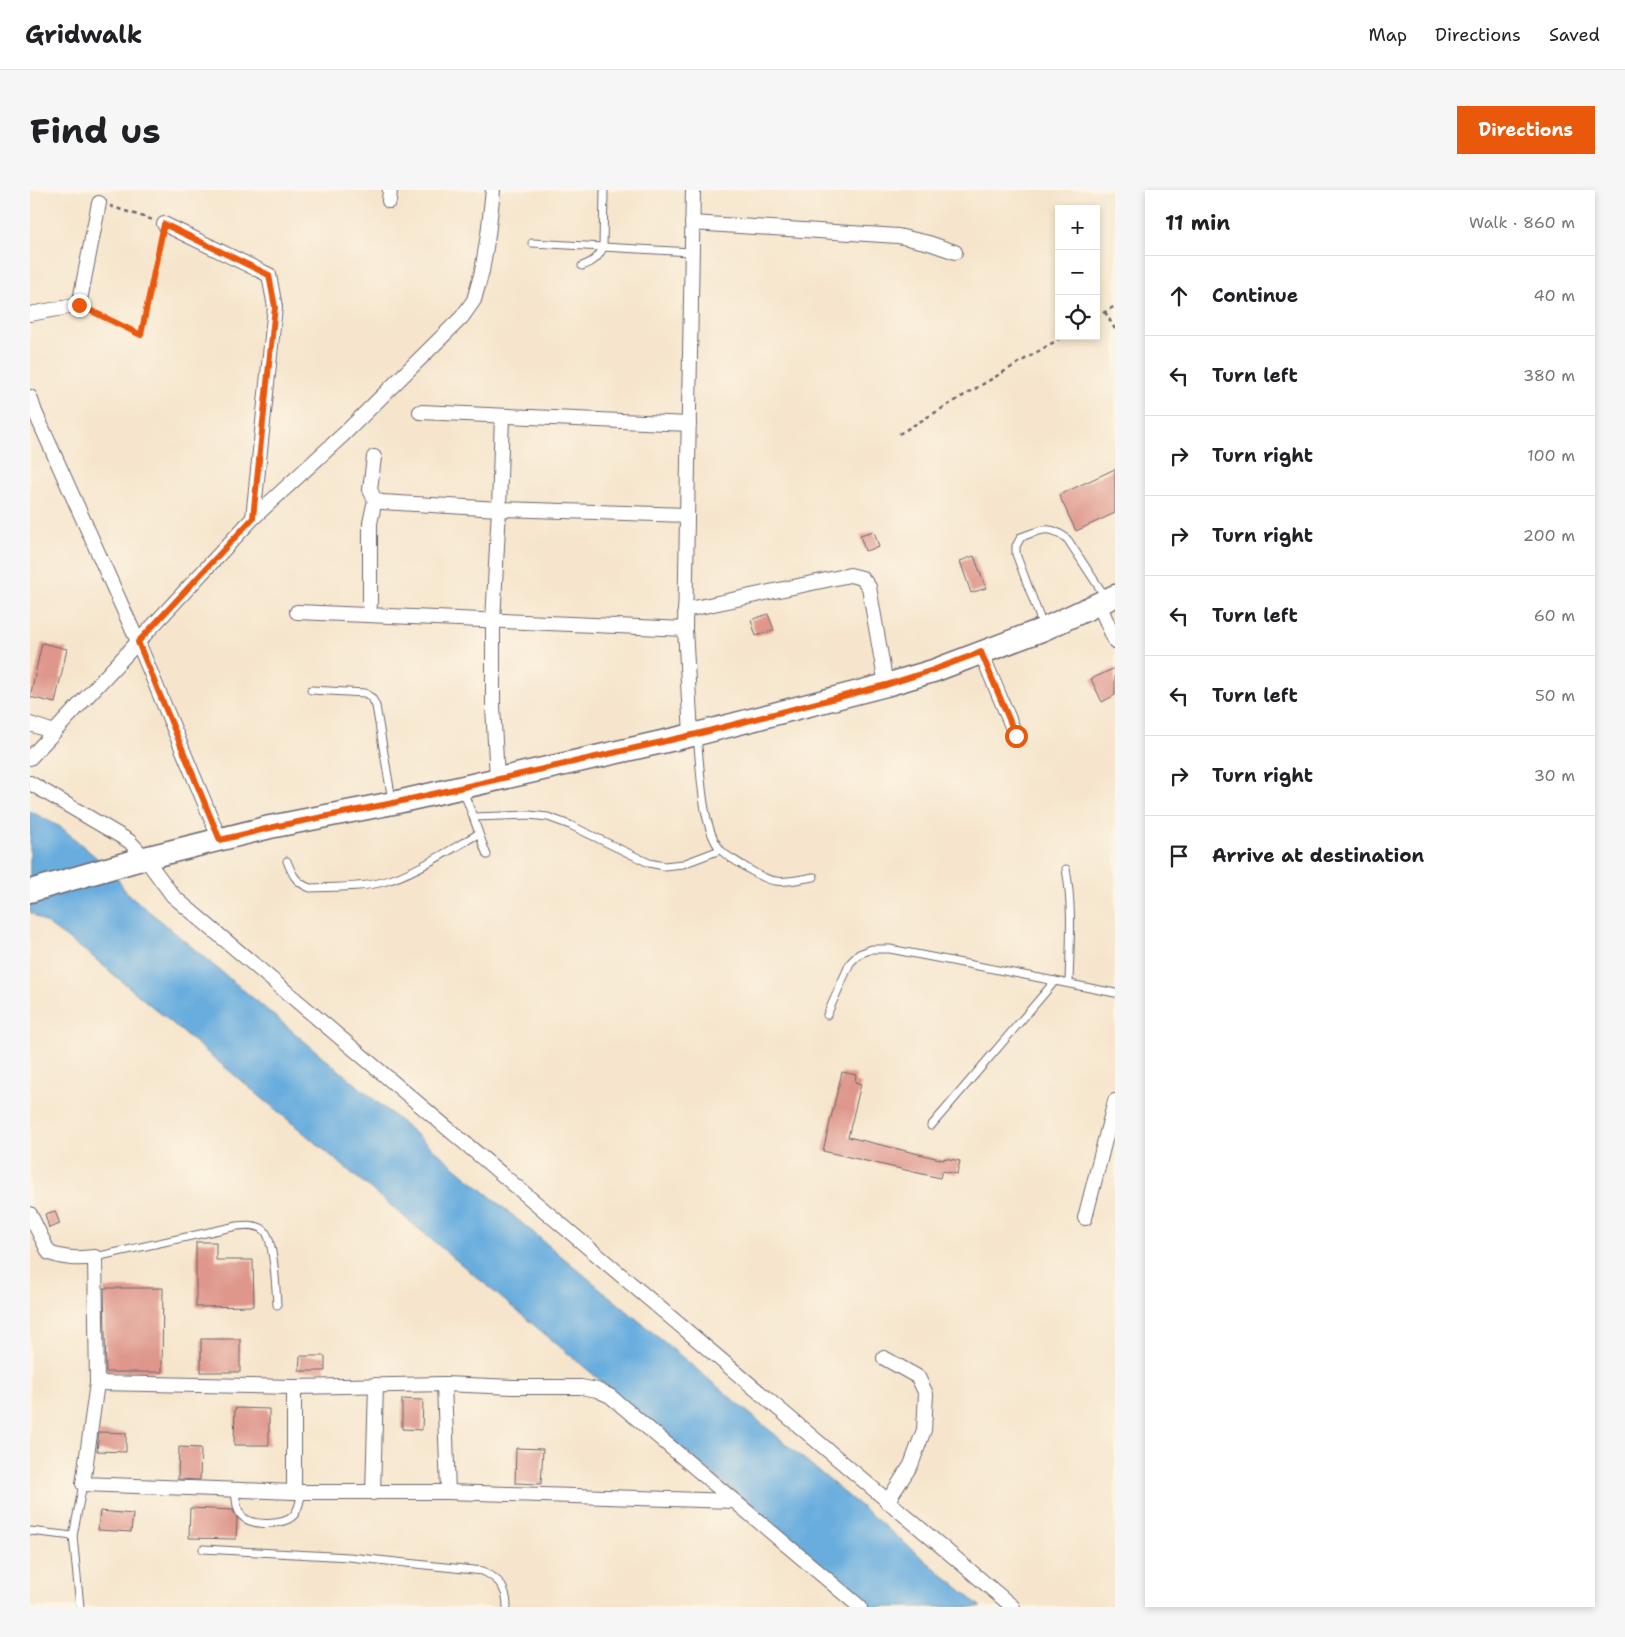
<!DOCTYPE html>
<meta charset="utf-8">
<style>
:root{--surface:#fff;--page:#f6f6f6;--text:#202124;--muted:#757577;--line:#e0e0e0;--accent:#ea580c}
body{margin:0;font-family:"Shantell Sans",sans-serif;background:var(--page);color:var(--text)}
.controls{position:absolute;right:15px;top:15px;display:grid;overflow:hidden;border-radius:0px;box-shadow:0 2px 8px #0003}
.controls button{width:45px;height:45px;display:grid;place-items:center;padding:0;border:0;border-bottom:1px solid var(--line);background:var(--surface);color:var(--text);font:25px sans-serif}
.stop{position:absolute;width:15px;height:15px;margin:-11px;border:4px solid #ea580c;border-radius:50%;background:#fff}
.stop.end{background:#ea580c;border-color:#fff;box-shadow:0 1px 5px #0008}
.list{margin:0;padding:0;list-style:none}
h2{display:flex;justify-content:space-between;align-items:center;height:65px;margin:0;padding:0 20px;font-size:21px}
h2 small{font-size:16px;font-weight:400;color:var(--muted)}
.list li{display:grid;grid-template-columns:32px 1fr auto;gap:15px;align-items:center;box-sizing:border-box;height:80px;padding:0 20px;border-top:1px solid var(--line)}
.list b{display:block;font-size:19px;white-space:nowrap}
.list em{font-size:16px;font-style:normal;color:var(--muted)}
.icon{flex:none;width:28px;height:28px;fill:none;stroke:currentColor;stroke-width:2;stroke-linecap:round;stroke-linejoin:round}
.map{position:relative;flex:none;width:1085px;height:1417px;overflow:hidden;border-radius:0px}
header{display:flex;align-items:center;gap:30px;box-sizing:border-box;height:70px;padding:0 25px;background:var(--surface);border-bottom:1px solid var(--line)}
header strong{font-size:24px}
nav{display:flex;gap:28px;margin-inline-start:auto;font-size:18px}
.intro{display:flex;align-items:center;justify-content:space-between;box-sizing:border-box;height:120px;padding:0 30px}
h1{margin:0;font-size:35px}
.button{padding:12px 22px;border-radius:0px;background:var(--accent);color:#fff;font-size:18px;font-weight:700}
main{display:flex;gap:30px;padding:0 30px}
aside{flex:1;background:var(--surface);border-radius:0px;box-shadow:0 2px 8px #0003}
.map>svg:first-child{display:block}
</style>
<header>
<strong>Gridwalk</strong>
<nav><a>Map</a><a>Directions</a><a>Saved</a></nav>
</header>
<div class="intro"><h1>Find us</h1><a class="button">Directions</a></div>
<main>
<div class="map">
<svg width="1085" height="1417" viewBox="0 0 1085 1417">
<rect width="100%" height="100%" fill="#fcf5e5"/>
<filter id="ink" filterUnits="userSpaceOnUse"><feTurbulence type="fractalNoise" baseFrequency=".02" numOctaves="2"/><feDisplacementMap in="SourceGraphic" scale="10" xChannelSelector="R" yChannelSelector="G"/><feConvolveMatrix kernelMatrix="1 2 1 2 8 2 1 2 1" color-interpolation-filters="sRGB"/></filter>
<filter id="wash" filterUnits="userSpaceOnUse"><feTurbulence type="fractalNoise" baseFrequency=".0096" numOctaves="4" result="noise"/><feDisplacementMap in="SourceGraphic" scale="20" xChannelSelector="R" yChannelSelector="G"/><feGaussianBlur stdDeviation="1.12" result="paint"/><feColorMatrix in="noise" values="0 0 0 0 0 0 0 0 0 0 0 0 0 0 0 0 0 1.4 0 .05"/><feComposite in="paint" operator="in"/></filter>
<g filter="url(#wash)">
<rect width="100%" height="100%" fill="#f6e5cc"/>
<path fill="#69adde" stroke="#46688c" d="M0,621L32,638L82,681L96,702L951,1417H842L58,763L0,722Z"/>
<g id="blocks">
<g fill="#df978c">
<path d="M1085,279V323L1046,341L1029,305Z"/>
<path d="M844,341L849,357L835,361L830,345Z"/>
<path d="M944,366L956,398L941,403L930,371Z"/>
<path d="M738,424L744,440L726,446L721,430Z"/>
<path d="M12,453L37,459L25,513L0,507Z"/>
<path d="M1085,478V505L1072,512L1061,489Z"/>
<path d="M812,882L826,885L825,892L831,894L818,947L914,970V968L930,971L927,984L912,981L910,988L793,961Z"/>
<path d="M25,1021L30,1034L19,1038L15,1024Z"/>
<path d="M166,1052H186V1070H223L224,1116L166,1117Z"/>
<path d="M74,1098H133L132,1182H76Z"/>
<rect x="171" y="1149" width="39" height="33"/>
<path d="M270,1166H295V1181H269Z"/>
<path d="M372,1209L393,1210L392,1240L372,1239Z"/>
<path d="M205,1218L239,1219V1255H204Z"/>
<path d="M69,1242L96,1243V1262L67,1261Z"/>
<path d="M149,1257L171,1258L170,1290L148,1289Z"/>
<path d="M486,1258L513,1259L511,1294L485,1293Z"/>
<path d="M160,1318L203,1320L207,1328L206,1349L159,1348Z"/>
<path d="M70,1321L103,1324L101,1342L68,1340Z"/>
</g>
</g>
</g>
<g filter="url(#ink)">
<use href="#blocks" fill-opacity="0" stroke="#6c666e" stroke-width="1"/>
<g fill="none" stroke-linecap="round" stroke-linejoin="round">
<defs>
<g id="service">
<path d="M502,53L661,62"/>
<path d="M552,76C563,72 568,68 573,58L574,0"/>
<path d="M1013,436L986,364V356L991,347C1011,340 1021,334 1038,350L1076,408"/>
<path d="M281,500L335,503L342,508L346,516L362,610"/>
<path d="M667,547C671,578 671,636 690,659C695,666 705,670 712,675C744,696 748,693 784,687"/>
<path d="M432,599C442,621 448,643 457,665"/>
<path d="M444,627L499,625L518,627L540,635L619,673L634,676L653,674L690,660"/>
<path d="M257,671C262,684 266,693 280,698C304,697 330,698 353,692C382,685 421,659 448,644"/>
<path d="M1036,679C1043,717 1040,755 1039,793"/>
<path d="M797,825L820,773L829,764L842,759H860L1025,791"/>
<path d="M901,936L1025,791L1085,803"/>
<path d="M65,1067L207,1036C216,1035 227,1034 234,1040C244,1049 246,1099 247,1115"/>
<path d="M205,1300C206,1308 206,1320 212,1326C222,1337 255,1335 264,1325C269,1319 270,1310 272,1302"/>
<path d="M0,1341L43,1346"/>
<path d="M173,1359L319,1367L453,1381C469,1389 477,1398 477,1417"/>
<path d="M50,1417L43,1346L53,1294"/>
</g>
<g id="minor">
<path d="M359,11L360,0"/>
<path d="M662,33L868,46L899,53L925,62"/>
<path d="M134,34L239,85L245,117L223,328"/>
<path d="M0,124L49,115L69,13"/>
<path d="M0,207L5,222L108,452L190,650"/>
<path d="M390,222L659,234"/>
<path d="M344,267L340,300L345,310L352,312L469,319L657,325"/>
<path d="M1069,414L1085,451"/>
<path d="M340,415V333L345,310"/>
<path d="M655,420L820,385L832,388L839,397L856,495"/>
<path d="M267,422L655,439"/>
<path d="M951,462L986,546"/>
<path d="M0,534L24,542"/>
<path d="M661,545L655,439L663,0"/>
<path d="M0,568L223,328L314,244L432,127L444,110L452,81L458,45L463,0"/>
<path d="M467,588L463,516V431L469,319L472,226"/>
<path d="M0,593L99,651L115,668L143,706L983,1417"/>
<path d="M0,1024L19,1063C36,1069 48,1069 65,1067L67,1193L53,1294L264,1302H418L704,1311"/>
<path d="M1055,1028L1085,911"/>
<path d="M854,1168L888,1187L896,1204L894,1240L881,1275L857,1312"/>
<path d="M67,1193L264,1197L414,1194L483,1197H551L567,1200L580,1206L830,1417"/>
<path d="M414,1194L418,1302"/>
<path d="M264,1197V1302"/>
<path d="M343,1303L346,1195"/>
</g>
<path id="primary" d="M0,701L115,668L240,637L363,613L667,544L856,495L903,481L1014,439L1085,406"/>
</defs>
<use href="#service" stroke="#6c666e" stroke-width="9"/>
<use href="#minor" stroke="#6c666e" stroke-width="16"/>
<use href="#primary" stroke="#6c666e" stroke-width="25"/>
<g stroke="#6c666e" stroke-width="2.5" stroke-dasharray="4 4" stroke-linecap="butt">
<path d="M80,16L123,30"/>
<path d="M60,120L111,145L131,47"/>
<path d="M1075,122L1085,139"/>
<path d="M1066,127L1085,116"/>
<path d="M869,244L1034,146"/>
</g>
<use href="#service" stroke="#fff" stroke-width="7"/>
<use href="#minor" stroke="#fff" stroke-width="14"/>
<use href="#primary" stroke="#fff" stroke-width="22"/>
</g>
</g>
<g fill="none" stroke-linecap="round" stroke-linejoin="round" filter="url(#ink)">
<path stroke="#ea580c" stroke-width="6" d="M49,115L111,145L134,34L239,85L245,117L223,328L108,452L190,650L248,636L363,613L667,544L856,495L903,480L951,462L986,546"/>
</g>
</svg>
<div class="controls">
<button>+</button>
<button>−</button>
<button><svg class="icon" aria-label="locate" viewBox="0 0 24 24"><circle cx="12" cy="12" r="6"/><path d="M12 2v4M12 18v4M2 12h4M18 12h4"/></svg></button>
</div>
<div class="stop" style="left:986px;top:546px"></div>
<div class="stop end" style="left:49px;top:115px"></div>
</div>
<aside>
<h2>11 min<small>Walk · 860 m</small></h2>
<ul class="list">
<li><svg class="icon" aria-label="ahead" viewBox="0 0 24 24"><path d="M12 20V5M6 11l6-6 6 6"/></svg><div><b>Continue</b></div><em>40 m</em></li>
<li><svg class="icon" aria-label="left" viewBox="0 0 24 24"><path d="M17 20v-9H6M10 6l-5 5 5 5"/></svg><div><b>Turn left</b></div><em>380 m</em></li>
<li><svg class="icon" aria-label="right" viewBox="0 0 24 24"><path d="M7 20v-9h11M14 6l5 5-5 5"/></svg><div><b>Turn right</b></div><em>100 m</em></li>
<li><svg class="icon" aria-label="right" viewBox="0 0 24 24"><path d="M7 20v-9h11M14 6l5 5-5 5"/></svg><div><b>Turn right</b></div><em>200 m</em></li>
<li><svg class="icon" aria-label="left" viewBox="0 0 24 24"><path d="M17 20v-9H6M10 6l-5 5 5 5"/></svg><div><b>Turn left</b></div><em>60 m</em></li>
<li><svg class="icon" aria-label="left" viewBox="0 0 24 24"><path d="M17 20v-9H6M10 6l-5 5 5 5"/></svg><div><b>Turn left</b></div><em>50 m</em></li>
<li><svg class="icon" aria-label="right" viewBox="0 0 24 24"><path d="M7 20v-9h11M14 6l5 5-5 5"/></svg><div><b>Turn right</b></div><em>30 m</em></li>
<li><svg class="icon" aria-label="arrive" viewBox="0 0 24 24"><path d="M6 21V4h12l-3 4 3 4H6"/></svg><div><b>Arrive at destination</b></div></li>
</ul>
</aside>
</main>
